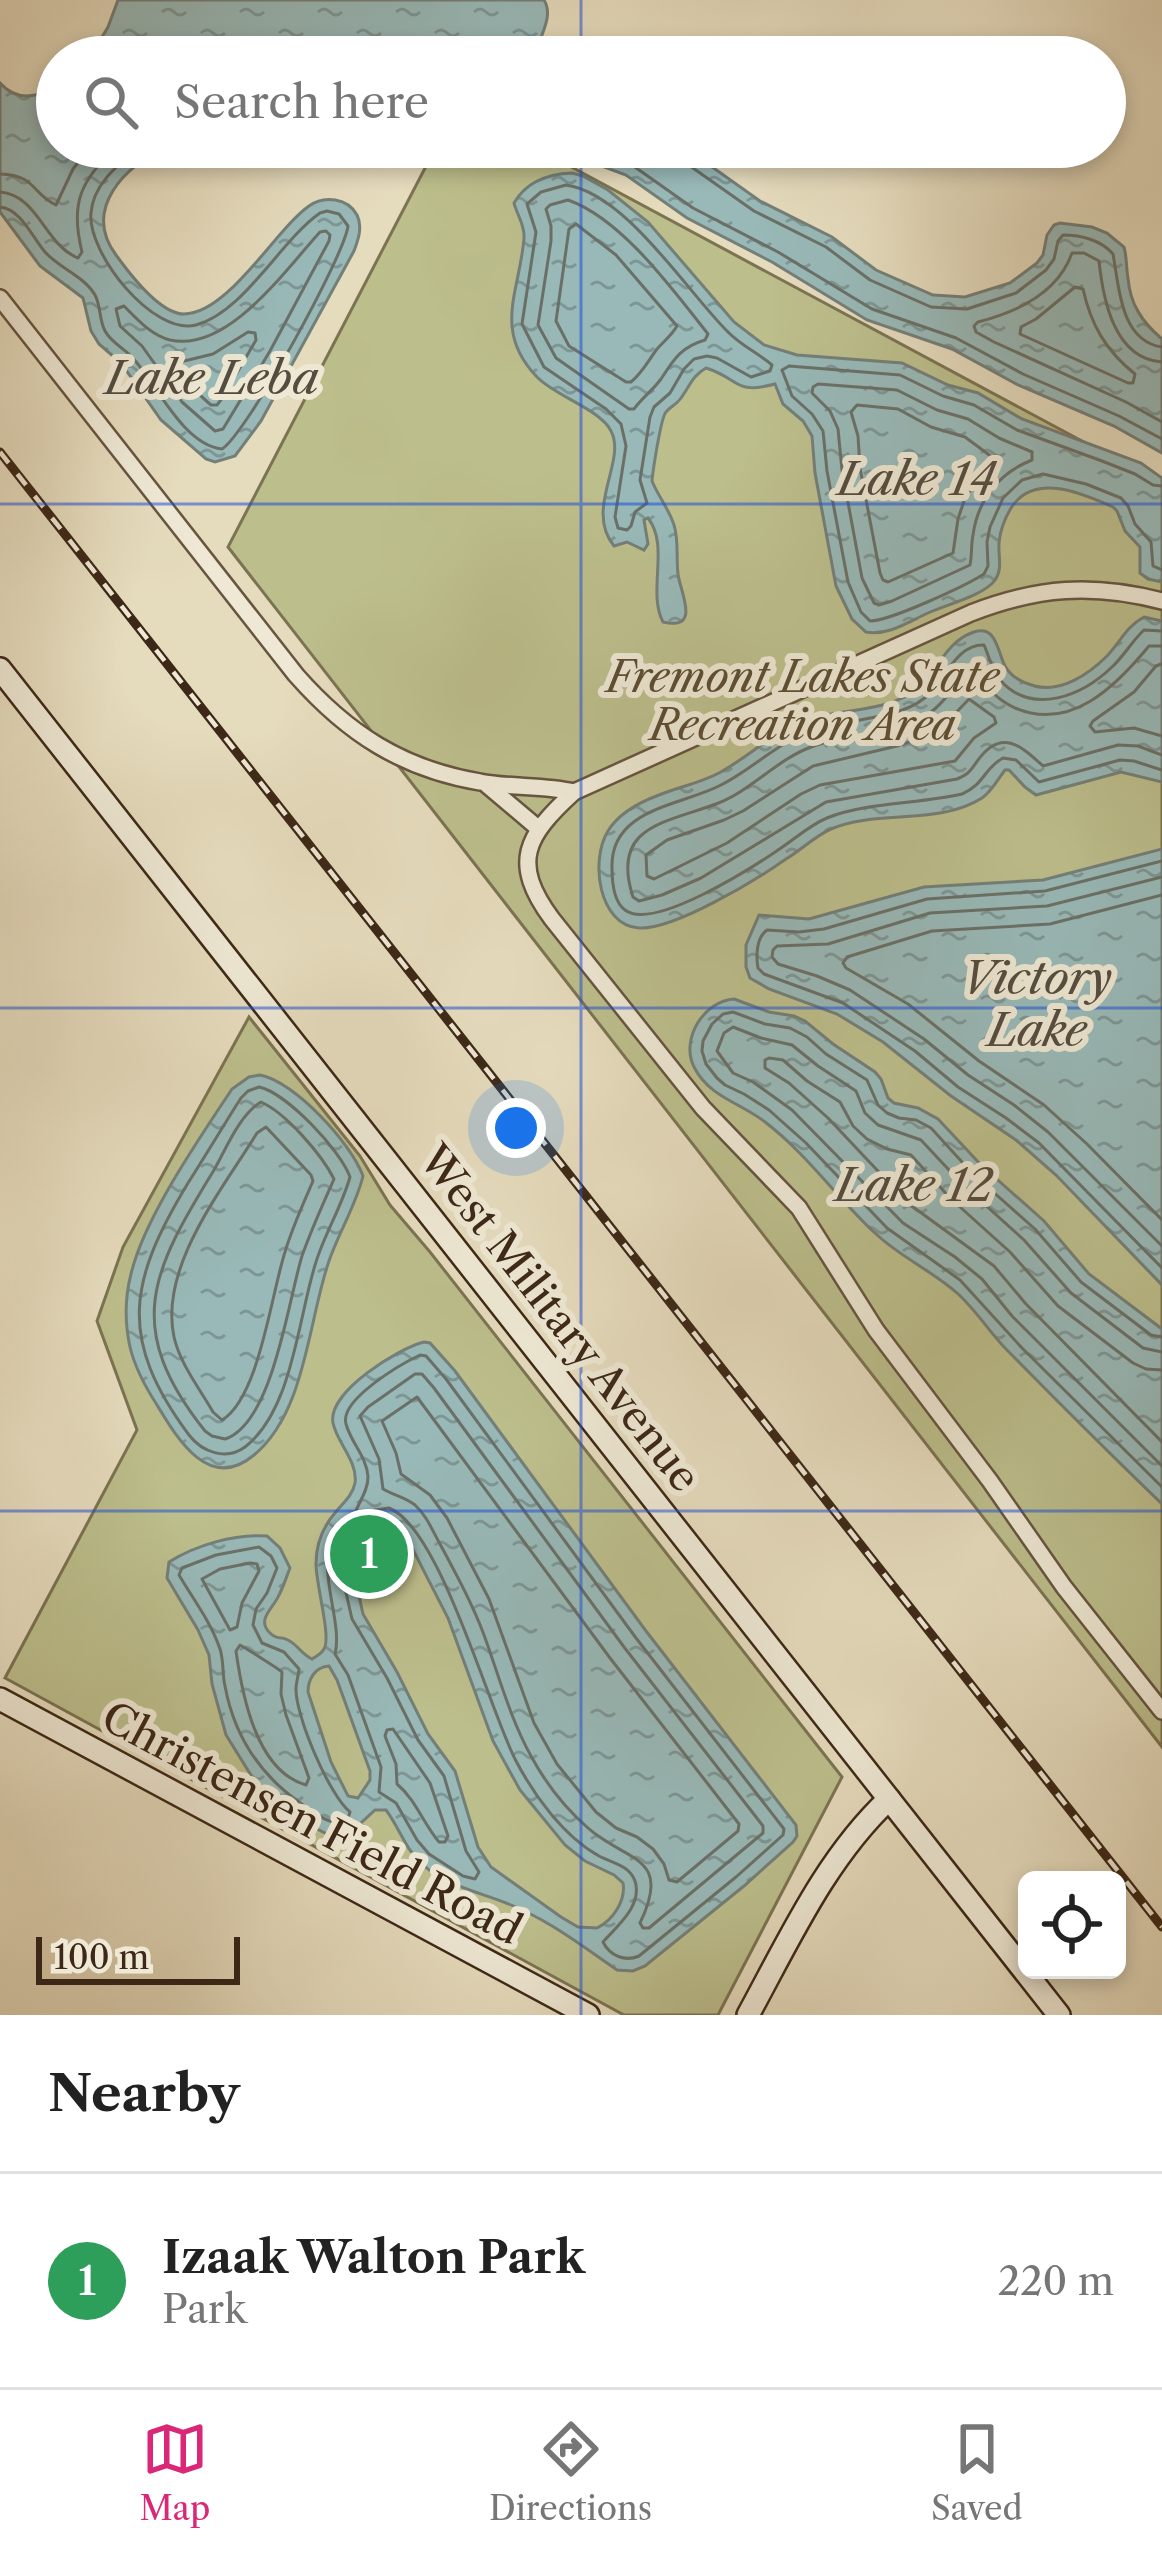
<!DOCTYPE html>
<style>
:root{--surface:#fff;--page:#f6f6f6;--text:#222;--muted:#767676;--line:#e0e0e0;--accent:#db2777}
body{margin:0;font-family:"Libre Caslon Text",serif;background:var(--page);color:var(--text)}
.controls{position:absolute;right:36px;bottom:36px;display:grid;overflow:hidden;border-radius:18px;box-shadow:0 6px 18px #0003}
.controls button{width:108px;height:108px;display:grid;place-items:center;padding:0;border:0;border-bottom:3px solid var(--line);background:var(--surface);color:var(--text);font:60px sans-serif}
.scale{position:absolute;left:36px;bottom:30px;width:204px;box-sizing:border-box;padding-left:12px;border:6px solid #3d2817;border-top:0;font-size:33px;line-height:42px;white-space:nowrap;color:#3d2817;-webkit-text-stroke:9px #eee8d4;paint-order:stroke}
.you{position:absolute;left:516px;top:1128px;width:42px;height:42px;margin:-30px;border:9px solid #fff;border-radius:50%;background:#1a73e8;box-shadow:0 0 0 18px #1a73e833}
.badge{display:grid;place-items:center;width:78px;height:78px;border-radius:50%;background:var(--accent);color:#fff;font-size:39px;font-weight:700}
.pin{position:absolute;translate:-50% -50%;border:6px solid #fff;box-shadow:0 3px 12px #0006}
.list{margin:0;padding:0;list-style:none}
h2{display:flex;justify-content:space-between;align-items:center;height:156px;margin:0;padding:0 48px;font-size:51px}
h2 small{font-size:39px;font-weight:400;color:var(--muted)}
.list li{display:grid;grid-template-columns:78px 1fr auto;gap:36px;align-items:center;box-sizing:border-box;height:216px;padding:0 48px;border-top:3px solid var(--line)}
.list b{display:block;font-size:45px;white-space:nowrap}
.list p{margin:0;font-size:39px;white-space:nowrap;color:var(--muted)}
.list em{font-size:39px;font-style:normal;color:var(--muted)}
.icon{flex:none;width:66px;height:66px;fill:none;stroke:currentColor;stroke-width:2;stroke-linecap:round;stroke-linejoin:round}
.map{position:relative;flex:none;width:1162px;height:2015px;overflow:hidden}
.search{position:absolute;background:var(--surface);box-shadow:0 6px 18px #0003;left:36px;right:36px;top:36px;height:132px;display:flex;align-items:center;gap:30px;box-sizing:border-box;padding:0 42px;border-radius:66px;color:var(--muted);font-size:45px}
.sheet{height:372px;background:var(--surface)}
nav{display:flex;justify-content:space-around;align-items:center;box-sizing:border-box;height:168px;border-top:3px solid var(--line);background:var(--surface);font-size:33px;color:var(--muted)}
nav a{display:grid;justify-items:center;gap:6px}
nav .on{color:var(--accent)}
.map>svg:first-child{display:block}
</style>
<div class="map">
<svg width="1162" height="2015" viewBox="0 0 1162 2015">
<defs>
<pattern id="water-ripples" width="26" height="14" patternUnits="userSpaceOnUse" patternTransform="scale(3)"><rect width="26" height="14" fill="#98b9b8"/><path d="M2 4q2-2 4 0t4 0M15 11q2-2 4 0t4 0" fill="none" stroke="#7d9695"/></pattern>
</defs>
<rect width="100%" height="100%" fill="#e5dbbd"/>
<filter id="stains"><feTurbulence type="fractalNoise" baseFrequency=".00167" numOctaves="4"/><feColorMatrix values="0 0 0 0 .2 0 0 0 0 .09 0 0 0 0 .02 0 0 0 .5 -.17"/></filter>
<radialGradient id="worn" r=".72"><stop offset=".6" stop-color="#630" stop-opacity="0"/><stop offset="1" stop-color="#630" stop-opacity=".3"/></radialGradient>
<g fill="#bcbe8c" stroke="#7c7352" stroke-width="3">
<path d="M436,147H534L1162,484V1747L228,547Z"/>
<path d="M249,1017L360,1156L390,1205L430,1252L842,1777L718,2015H624L5,1678L137,1430L97,1321L123,1247Z"/>
</g>
<g fill="url(#water-ripples)" stroke="#747f78" stroke-width="3" fill-rule="evenodd">
<path d="M118,0H544C555,18 537,38 536,57H90L108,27Z"/>
<path d="M0,83C16,101 37,98 57,86V147H166C125,166 82,209 116,255C129,273 160,314 184,314C228,314 276,229 309,206C324,195 348,198 357,215C363,227 358,240 354,251L261,421L235,456L215,462L206,459L161,420L121,363L99,344L91,331L83,298L40,266L0,212Z"/>
<path d="M551,147H684L760,201L832,237L876,270L933,295L965,297L1010,283L1037,263L1043,255L1047,235L1054,225L1060,223L1092,227L1107,233L1124,247C1127,258 1126,267 1128,278C1130,304 1142,322 1162,339V453L1114,426L1018,385L952,349L867,320L772,262L687,218L626,175Z"/>
<path d="M572,173L583,176L608,190L648,222L734,322L764,345L797,355L902,363L948,385L978,393L1022,419L1141,463L1162,478V582L1148,579L1140,573V547L1125,531L1117,511L1113,507C1082,493 1034,472 1011,508C1005,518 1000,531 999,543C998,556 1003,569 995,580C985,595 945,605 928,613C908,622 888,636 866,632L852,619L836,586L815,473L812,436L803,421L783,404L775,384C733,395 741,379 706,368C692,376 690,386 681,398C677,404 670,407 666,412C661,417 653,470 652,481C658,496 669,509 674,525C679,541 676,557 678,574C680,592 702,631 663,622C647,592 670,546 648,518L644,520L648,544L644,550L627,542L614,546C584,509 627,461 611,431C600,409 555,396 537,377C492,330 520,291 524,238C525,225 517,215 514,203C526,182 548,174 572,173Z"/>
<path d="M1144,617L1162,621V782L1121,772L1036,795L1025,787L1009,770H1005C998,779 992,791 982,798C938,826 878,809 831,829C815,836 801,850 786,859C756,880 674,930 639,928C598,925 590,860 608,831C619,813 640,802 659,795C679,787 700,783 719,773C745,759 768,737 796,724C831,708 876,714 910,694C936,678 943,642 974,632C997,625 997,651 1005,666C1011,677 1023,683 1035,686C1061,693 1089,674 1107,656C1120,642 1127,626 1144,617Z"/>
<path d="M1162,849V1285L1056,1175L1016,1140L951,1096L883,1042L837,1014L769,989L750,978L746,967V945L759,915L809,919L924,887L1043,880Z"/>
<path d="M734,999L769,1012L794,1016L805,1021L833,1044L875,1072L881,1079L888,1098L894,1103L918,1108L938,1119L981,1165L1044,1221L1089,1274L1162,1329V1504C1109,1453 1057,1401 1005,1348C988,1330 975,1309 957,1293C931,1270 900,1257 875,1233C837,1198 807,1154 765,1122C741,1103 709,1097 694,1067C680,1039 704,1001 734,999Z"/>
<path d="M260,1075C294,1081 352,1144 363,1176C356,1205 339,1232 329,1261C308,1321 306,1412 254,1455C209,1493 177,1438 157,1405C146,1388 135,1368 130,1347C125,1324 125,1297 131,1274C144,1218 199,1139 232,1089L249,1077Z"/>
<path d="M424,1342L430,1343L455,1371L646,1631L796,1825L797,1836L793,1842L744,1886L645,1966L633,1971L617,1970C582,1946 546,1918 506,1903C476,1891 446,1886 422,1864C405,1849 399,1827 386,1810H375L350,1833L339,1837L331,1836L311,1826L275,1800L254,1780L226,1735L212,1684L209,1655L198,1630L167,1578L169,1562C196,1545 234,1534 267,1536L280,1548L290,1568C286,1578 283,1588 278,1597C273,1608 256,1620 270,1633C278,1641 279,1635 288,1640C298,1645 301,1654 312,1659C318,1655 322,1654 325,1647C330,1632 316,1584 316,1564C316,1545 322,1528 335,1513C342,1504 353,1495 355,1483C358,1461 337,1443 333,1423C327,1392 399,1348 424,1342ZM387,1520L400,1529L407,1538L448,1618L493,1741L520,1790L565,1845L585,1861L614,1875L623,1883C626,1901 613,1920 597,1928L578,1927L561,1917L491,1867L478,1847L455,1771L428,1734L397,1672L363,1614L354,1573L358,1540L372,1525ZM329,1666L337,1680L370,1771V1780L358,1798L348,1796L331,1762L308,1692C308,1679 315,1667 329,1666Z"/>
</g>
<g fill="none" stroke-linecap="round" stroke-linejoin="round">
<g stroke="#6a7068" stroke-width="3">
<path d="M586,147L632,165L693,208L778,252L872,309L956,338L1023,374L1119,416L1162,439"/>
<path d="M678,147L683,161L754,211L826,247L870,280L931,307L967,309L1016,293L1046,270L1054,259L1058,241L1063,235C1081,235 1101,240 1113,254C1119,286 1120,341 1162,347"/>
<path d="M0,174C36,175 32,194 56,205L73,169L90,147"/>
<path d="M566,185C625,193 686,290 727,331C740,345 758,353 772,365L770,371L751,377L717,358L707,356L694,359L684,369L670,393L654,407L650,417L640,480L647,503L635,512L631,526L627,530L618,528L615,517L626,446L621,424L606,409L544,367L522,324L536,232L527,204L541,192Z"/>
<path d="M0,192C38,195 45,245 78,258L82,252C70,204 80,181 116,147"/>
<path d="M568,200C622,219 673,290 708,334L705,340C681,347 674,359 661,379C653,390 641,399 634,409H629L556,358L538,325L551,241V226L546,209L550,205Z"/>
<path d="M0,207C21,209 32,237 45,252C59,268 84,276 95,295C101,306 99,320 105,331C111,342 123,348 132,357C156,383 183,445 222,449C247,433 344,257 348,226L339,214L327,211L320,213C281,240 244,312 196,325C153,336 87,253 91,213C93,184 119,164 139,147"/>
<path d="M576,224L616,255L677,326C672,335 664,341 657,349C648,361 643,372 631,382H626L569,346L556,321L569,229Z"/>
<path d="M326,231L330,235L329,241L270,351L223,429L215,431L182,402L142,346L120,326L116,309L124,306C138,320 151,335 170,340C228,353 286,269 320,232Z"/>
<path d="M1075,287L1083,289C1091,325 1106,351 1135,374L1133,383H1128L1020,334L1021,327L1036,319Z"/>
<path d="M248,332L255,333L256,340L223,397L217,405H211C198,394 182,379 180,362L213,354Z"/>
<path d="M1162,362C1114,359 1103,299 1099,261L1084,253H1072C1058,293 1017,312 978,322L974,326L976,332L994,342L1126,402L1162,422"/>
<path d="M818,384L897,390L937,410L968,419L999,438L1032,452V460C999,473 978,499 973,535C971,545 972,555 970,565L892,601L879,605L874,603L862,578L842,470L838,429L830,411L812,393L813,387Z"/>
<path d="M857,405L898,409L931,427L965,437L992,457L965,498L958,519L953,553L888,582L883,580L880,573L860,468L858,436L851,412Z"/>
<path d="M1162,486L1153,485L1135,474L1102,461L1017,430L974,405L943,396L900,375L789,366L782,370L792,396L812,414L823,431L827,471L848,582L861,612L870,621C890,621 965,586 984,574L988,566L987,542L990,527L1003,498L1022,480L1043,474L1086,484L1121,498L1128,506L1135,524L1151,542L1153,566L1162,570"/>
<path d="M1162,631L1144,630C1132,641 1124,656 1112,667C1083,695 1033,717 1000,680C992,670 989,656 984,645C956,644 945,680 926,697C914,707 900,712 885,715C856,722 823,724 796,737C769,751 746,773 719,786C679,806 610,809 612,868C612,881 614,902 625,910C653,932 755,866 781,848C796,838 810,825 827,818C865,802 920,804 962,794C985,784 984,768 1003,758L1016,760L1039,782L1120,760L1134,761L1162,770"/>
<path d="M1162,646H1149C1116,686 1071,732 1015,708C996,699 985,687 977,668L970,667C954,686 941,709 919,720C885,736 845,734 811,747C776,760 751,791 716,804C665,823 610,826 633,897L639,901L662,895L701,878L826,802L957,779C969,774 971,770 978,760C1002,727 1022,747 1043,766L1118,745L1138,746L1162,755"/>
<path d="M1162,664L1156,666L1134,692L1093,721L1090,726L1095,732L1134,728L1162,736"/>
<path d="M969,699L994,717L996,723L974,738L955,761L820,785L801,794L727,843L654,879L647,876L646,855L667,840L724,820L743,811L813,766L897,746L927,736L948,721Z"/>
<path d="M1162,861L1045,891L927,899L824,929L799,932L767,930C756,938 756,956 758,968L764,974L843,1003L915,1051L958,1087L1006,1118L1039,1143L1162,1268"/>
<path d="M1162,877L1047,906L930,913L828,944L777,946L773,950L772,957L778,964L817,976L850,990L924,1039L968,1075L1014,1105L1048,1132L1162,1246"/>
<path d="M1162,895L1050,924L932,931L847,957L843,963L846,968L908,1004L979,1061L1044,1105L1087,1144L1162,1220"/>
<path d="M259,1087C287,1093 341,1151 350,1177C342,1206 325,1233 316,1262C298,1317 293,1410 245,1447C226,1461 202,1452 189,1435C117,1338 129,1281 188,1183C206,1155 223,1126 241,1098L248,1091Z"/>
<path d="M261,1102C286,1113 322,1155 334,1179C323,1204 311,1230 302,1256C288,1301 273,1423 225,1439L212,1436L205,1431C122,1327 152,1271 214,1170C226,1149 240,1114 261,1102Z"/>
<path d="M266,1127L311,1175L313,1181C303,1204 292,1228 285,1252C271,1295 259,1398 222,1420L213,1412C200,1389 180,1364 174,1337C159,1267 222,1190 257,1133Z"/>
<path d="M1162,1337L1151,1335L1081,1282L1035,1229L973,1174L931,1128L916,1120L899,1118L887,1113L878,1105L867,1080L826,1054L807,1037L790,1028L765,1024L733,1012L723,1014L712,1024L703,1041L702,1051L706,1064L717,1078L725,1085L744,1094L769,1110L806,1143L887,1228L960,1280L1022,1348L1162,1487"/>
<path d="M1162,1352L1143,1348L1071,1293L1024,1240L963,1185L921,1140L878,1125L865,1113L856,1091L818,1066L792,1045L761,1038L733,1027L724,1033L717,1051L733,1073L753,1082L792,1110L903,1223L955,1257L982,1279L1012,1316L1162,1466"/>
<path d="M420,1355L426,1356L446,1379L636,1638L784,1829L783,1835L736,1877L639,1956C625,1962 610,1956 603,1942C616,1927 643,1906 635,1881C629,1865 612,1863 599,1856C563,1836 533,1794 515,1759C488,1706 440,1528 389,1508L375,1510L362,1517L355,1513C359,1502 368,1491 368,1477C367,1457 351,1443 346,1424C339,1400 401,1364 420,1355Z"/>
<path d="M1162,1370L1146,1369L1133,1363L1058,1306L1010,1252L950,1198L911,1155L887,1149L867,1139L853,1126L840,1102L807,1081L783,1060L769,1058L765,1060V1068L789,1083L828,1118L909,1204L994,1266L1026,1304L1162,1442"/>
<path d="M415,1374H422L434,1388L624,1647L763,1826V1833L649,1928H643L640,1923C673,1855 626,1862 588,1828C565,1808 545,1782 531,1756C510,1718 499,1676 484,1635C472,1603 456,1574 440,1544C432,1530 427,1516 415,1505C405,1497 393,1495 383,1489L379,1459L360,1416L368,1407Z"/>
<path d="M417,1397L610,1658L739,1824L738,1831L677,1882L669,1880L664,1864L653,1849L637,1837L616,1828L596,1812L557,1764L534,1723L489,1599L447,1518L430,1495L401,1474L396,1453L382,1421Z"/>
<path d="M340,1531L346,1536L342,1575L352,1619L387,1678L418,1740L444,1776L466,1851L479,1872L475,1879L463,1876L429,1854L417,1840L396,1803L379,1792L381,1767L348,1675L335,1654C344,1619 310,1557 340,1531Z"/>
<path d="M259,1547L271,1556L277,1568L267,1593L256,1609L253,1625L262,1643L284,1652L299,1669C299,1671 296,1685 296,1688C295,1715 329,1795 350,1812L348,1818L340,1824C324,1821 312,1812 299,1802C258,1773 234,1735 225,1686C222,1674 224,1661 220,1649C211,1622 193,1599 179,1575L182,1568L216,1555Z"/>
<path d="M250,1563L257,1564L259,1571L242,1603L237,1627L230,1630L202,1579L220,1569Z"/>
<path d="M240,1645C242,1646 279,1669 282,1672L281,1694L286,1715L309,1778L306,1785C256,1771 242,1694 236,1651Z"/>
<path d="M393,1729L430,1783L448,1836L445,1842H439C423,1823 416,1800 397,1784L396,1764L385,1736L387,1730Z"/>
</g>
<defs>
<g id="street">
<path d="M0,298L296,675C347,733 402,769 480,782C511,788 543,785 574,792"/>
<path d="M1162,601C1092,583 1038,587 971,613L574,792C526,836 510,862 552,919L703,1108L799,1208L876,1330L990,1481L1064,1587L1162,1711"/>
<path d="M487,785L539,829"/>
</g>
<g id="secondary">
<path d="M0,669L1059,2015"/>
<path d="M0,1699L588,2015"/>
<path d="M748,2015C789,1940 826,1858 889,1799"/>
</g>
</defs>
<use href="#street" stroke="#675540" stroke-width="20"/>
<use href="#secondary" stroke="#3d2817" stroke-width="26"/>
<use href="#street" stroke="#eee8d4" stroke-width="15"/>
<use href="#secondary" stroke="#eee8d4" stroke-width="21"/>
<defs>
<path id="rail" d="M0,452L1162,1927"/>
</defs>
<use href="#rail" stroke="#3d2817" stroke-width="9"/>
<use href="#rail" stroke="#eee8d4" stroke-width="4.5" stroke-dasharray="14" stroke-linecap="butt"/>
</g>
<path fill="none" stroke="#1d4ed8" stroke-width="3" stroke-opacity="0.55" d="M581,0V57M581,147V2015M0,504H1162M0,1008H1162M0,1511H1162"/>
<g text-anchor="middle" stroke-width="12" stroke-linejoin="round" paint-order="stroke">
<g font-size="42" font-style="italic" fill="#5d4e34" stroke="#eee8d4">
<text x="803" y="692">Fremont Lakes State<tspan x="803" dy="48">Recreation Area</tspan></text>
</g>
<g font-size="42" fill="#3d2817" stroke="#eee8d4">
<text transform="translate(560 1318) rotate(52)" y="15">West Military Avenue</text>
<text transform="translate(312 1823) rotate(28)" y="15">Christensen Field Road</text>
</g>
<g font-size="45" font-style="italic" fill="#544c3f" stroke="#eee8d4">
<text x="212" y="394">Lake Leba</text>
<text x="916" y="495">Lake 14</text>
<text x="1037" y="994">Victory<tspan x="1037" dy="52">Lake</tspan></text>
<text x="914" y="1201">Lake 12</text>
</g>
</g>
<rect width="100%" height="100%" filter="url(#stains)"/>
<rect width="100%" height="100%" fill="url(#worn)"/>
</svg>
<div class="controls">
<button><svg class="icon" aria-label="locate" viewBox="0 0 24 24"><circle cx="12" cy="12" r="6"/><path d="M12 2v4M12 18v4M2 12h4M18 12h4"/></svg></button>
</div>
<div class="scale">100 m</div>
<div class="you"></div>
<div class="pin badge" style="left:369px;top:1554px;background:#2e9e5b">1</div>
<div class="search"><svg class="icon" aria-label="search" viewBox="0 0 24 24"><circle cx="10" cy="10" r="6"/><path d="M15 15l6 6"/></svg>Search here</div>
</div>
<section class="sheet">
<h2>Nearby<small></small></h2>
<ul class="list">
<li><span class="badge" style="background:#2e9e5b">1</span><div><b>Izaak Walton Park</b><p>Park</p></div><em>220 m</em></li>
</ul>
</section>
<nav>
<a class="on"><svg class="icon" aria-label="map" viewBox="0 0 24 24"><path d="M3 6l6-2 6 2 6-2v14l-6 2-6-2-6 2zM9 4v14M15 6v14"/></svg>Map</a>
<a><svg class="icon" aria-label="directions" viewBox="0 0 24 24"><path d="M12 3l9 9-9 9-9-9zM9 14v-3h6M13 9l2 2-2 2"/></svg>Directions</a>
<a><svg class="icon" aria-label="saved" viewBox="0 0 24 24"><path d="M7 4h10v16l-5-4-5 4z"/></svg>Saved</a>
</nav>
